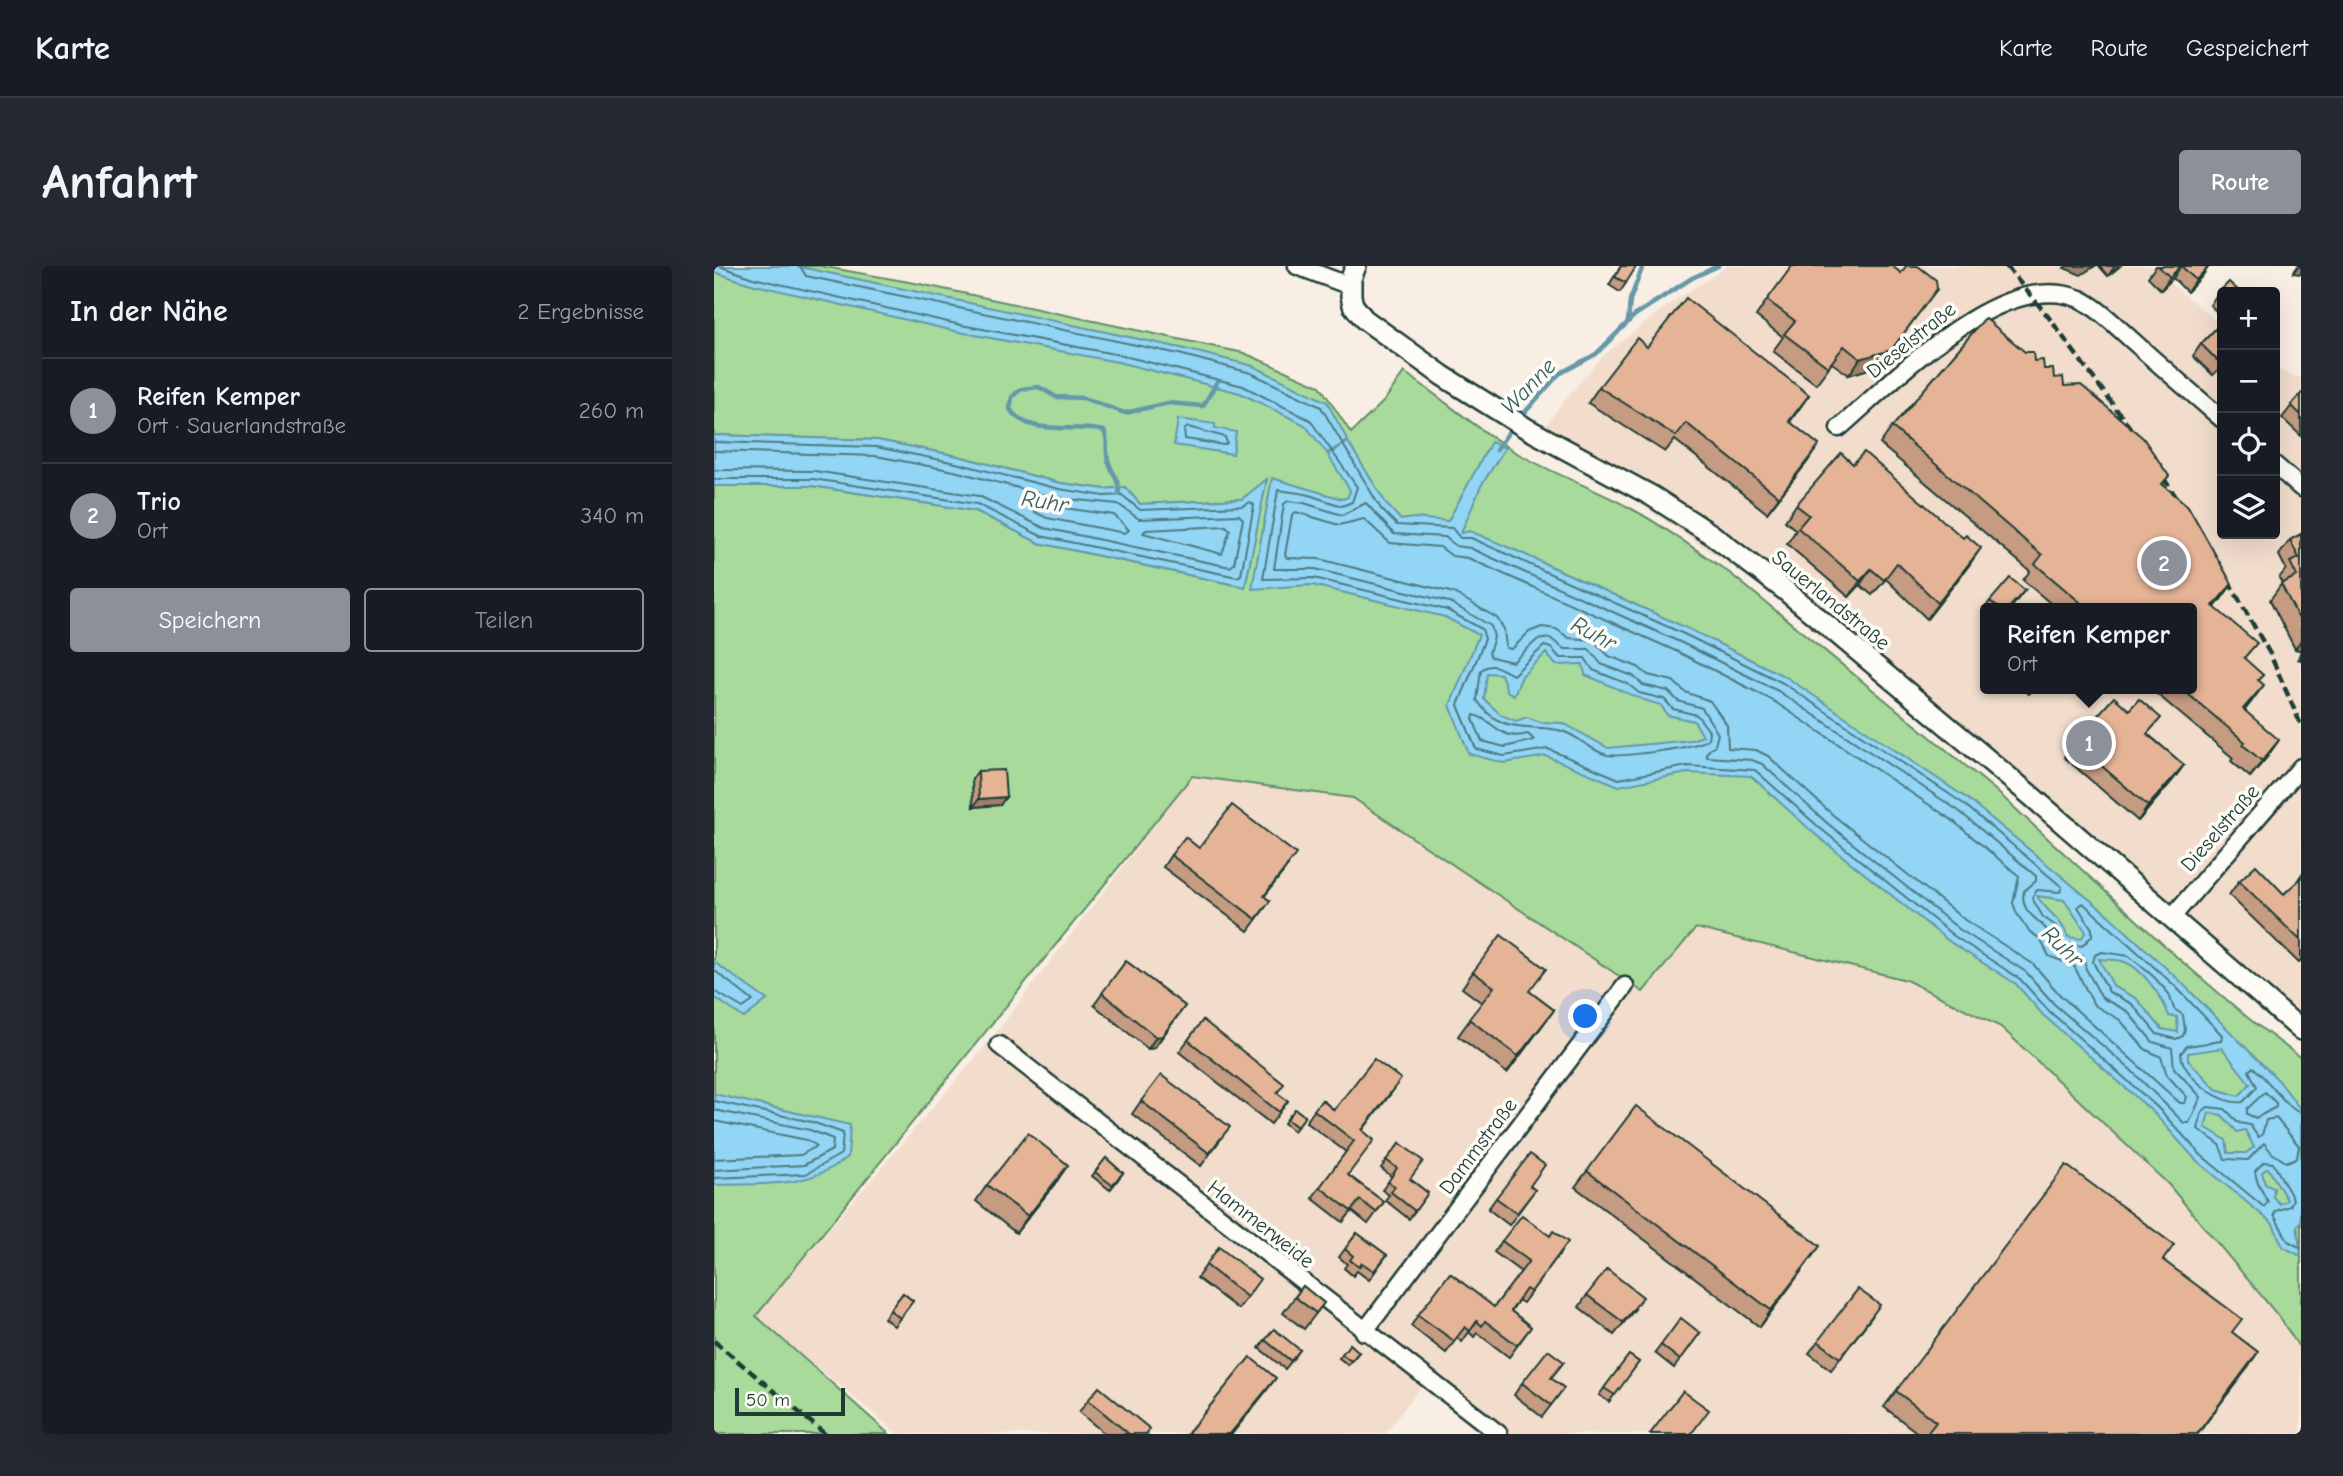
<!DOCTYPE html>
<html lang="de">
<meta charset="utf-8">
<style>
:root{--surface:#171b24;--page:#242831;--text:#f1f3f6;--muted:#9ea1a6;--line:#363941;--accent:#8c9099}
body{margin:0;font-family:"Comic Neue",sans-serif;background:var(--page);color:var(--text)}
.controls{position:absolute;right:21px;top:21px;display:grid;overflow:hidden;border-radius:7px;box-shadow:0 7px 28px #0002}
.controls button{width:63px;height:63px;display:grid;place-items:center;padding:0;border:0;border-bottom:2px solid var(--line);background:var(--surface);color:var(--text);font:35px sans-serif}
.scale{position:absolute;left:21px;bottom:18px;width:110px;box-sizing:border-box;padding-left:7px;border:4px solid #1f3d34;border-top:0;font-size:19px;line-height:24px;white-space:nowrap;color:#1f3d34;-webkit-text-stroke:5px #fdfcf7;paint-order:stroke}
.you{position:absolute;left:872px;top:751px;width:24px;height:24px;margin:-18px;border:5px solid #fff;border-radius:50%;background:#1a73e8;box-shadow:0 0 0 10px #1a73e833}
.badge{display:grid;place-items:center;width:46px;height:46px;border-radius:50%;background:var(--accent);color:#fff;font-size:23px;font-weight:700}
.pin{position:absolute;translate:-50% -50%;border:4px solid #fff;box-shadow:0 2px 7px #0006}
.popup{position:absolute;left:1266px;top:337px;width:217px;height:91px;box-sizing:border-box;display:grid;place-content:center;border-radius:7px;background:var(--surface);filter:drop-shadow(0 2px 5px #0005);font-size:23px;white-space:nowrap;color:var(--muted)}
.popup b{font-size:26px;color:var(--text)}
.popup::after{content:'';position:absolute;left:50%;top:100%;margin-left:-14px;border:14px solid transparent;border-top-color:var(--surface)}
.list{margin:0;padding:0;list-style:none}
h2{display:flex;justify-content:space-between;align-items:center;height:91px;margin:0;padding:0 28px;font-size:30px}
h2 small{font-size:23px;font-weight:400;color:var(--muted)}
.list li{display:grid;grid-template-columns:46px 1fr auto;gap:21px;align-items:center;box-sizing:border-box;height:105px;padding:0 28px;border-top:2px solid var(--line)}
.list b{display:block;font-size:26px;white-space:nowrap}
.list p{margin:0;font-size:23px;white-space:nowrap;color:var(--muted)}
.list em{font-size:23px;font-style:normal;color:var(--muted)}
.actions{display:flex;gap:14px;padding:21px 28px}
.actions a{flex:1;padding:16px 0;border:2px solid var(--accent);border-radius:7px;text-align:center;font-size:24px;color:var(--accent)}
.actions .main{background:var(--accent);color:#fff}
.icon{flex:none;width:38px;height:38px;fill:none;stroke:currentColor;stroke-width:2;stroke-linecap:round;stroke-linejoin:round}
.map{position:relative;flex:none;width:1587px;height:1168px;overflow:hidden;border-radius:7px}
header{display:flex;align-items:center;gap:42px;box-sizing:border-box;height:98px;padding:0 35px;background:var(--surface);border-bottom:2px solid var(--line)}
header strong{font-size:33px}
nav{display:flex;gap:38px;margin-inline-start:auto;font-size:24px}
.intro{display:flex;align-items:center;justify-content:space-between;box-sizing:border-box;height:168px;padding:0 42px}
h1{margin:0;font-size:49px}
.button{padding:18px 32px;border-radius:7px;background:var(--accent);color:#fff;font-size:24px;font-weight:700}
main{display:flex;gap:42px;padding:0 42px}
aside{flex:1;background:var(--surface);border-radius:7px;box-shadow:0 7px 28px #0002}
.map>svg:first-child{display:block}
</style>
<header>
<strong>Karte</strong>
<nav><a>Karte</a><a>Route</a><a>Gespeichert</a></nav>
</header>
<div class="intro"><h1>Anfahrt</h1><a class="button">Route</a></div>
<main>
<aside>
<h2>In der Nähe<small>2 Ergebnisse</small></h2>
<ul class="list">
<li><span class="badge">1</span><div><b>Reifen Kemper</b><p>Ort · Sauerlandstraße</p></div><em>260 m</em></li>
<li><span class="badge">2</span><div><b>Trio</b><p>Ort</p></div><em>340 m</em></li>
</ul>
<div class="actions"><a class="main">Speichern</a><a>Teilen</a></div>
</aside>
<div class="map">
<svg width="1587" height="1168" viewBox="0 0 1587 1168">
<rect width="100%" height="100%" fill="#f8eee4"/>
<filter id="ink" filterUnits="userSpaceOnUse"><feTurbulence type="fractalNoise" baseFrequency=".0143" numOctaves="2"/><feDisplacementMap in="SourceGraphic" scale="14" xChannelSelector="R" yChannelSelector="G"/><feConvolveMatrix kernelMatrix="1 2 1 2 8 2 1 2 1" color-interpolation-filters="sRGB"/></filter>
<g filter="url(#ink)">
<g fill="#f2ddcd" fill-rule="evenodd">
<path d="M1014,0H1436L1508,60V268H1561V103L1587,112V748L1464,643L1161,398L825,169L848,137L888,91L951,41ZM1272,342H1478V423H1272Z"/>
<path d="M478,510L639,532L929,726L981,662L1192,714L1287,761L1454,918L1566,1052L1587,1084V1168H794L719,1105L671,1168H184L41,1050L278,772Z"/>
</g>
<path fill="#a7da9b" stroke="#638c68" stroke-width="2" d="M0,0H106L206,18L530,87L606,120L637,167L670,135L690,106C728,132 762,163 803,187C840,208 881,223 918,243C953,262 985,286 1017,308L1280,523L1464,692L1534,752L1587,792V1084L1566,1052L1454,918L1287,761L1192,714L982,662L929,726L639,532L478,510L42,1050L175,1168H0V220H98L262,245L325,277L531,321L552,215L528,233L426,238L411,221L391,223L346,217L244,190L163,174L0,169Z"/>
<g fill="#93d5f5" stroke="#6598a8" stroke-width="2" fill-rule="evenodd">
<path d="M0,0H82L467,82L539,100L613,136L634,175L613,187L591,159L526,127L404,96L245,66L37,18L0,6Z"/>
<path d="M464,153L501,158V162L522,166L519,188L460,179Z"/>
<path d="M0,169L163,174L244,190L346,217L391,223L411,221L426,238L528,233L553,213L531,321L325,277L262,245L98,220H0Z"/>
<path d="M634,176L673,239L687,254L699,252L734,255L777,176L791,182L767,220L747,267L756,265L803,285L975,363L1072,411L1254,533L1392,647L1465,714L1565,815L1587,844V956L1583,960L1587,990L1569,981L1559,958L1482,894L1439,846L1329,749L1302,718L1236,676L1102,569L1037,510L973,507L905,520L832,490L790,497L755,488L736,439L765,369L731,351L598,319L538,323L558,212L628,233L634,231L636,224L614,189ZM832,387L842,399L869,398L871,409C898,419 920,433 947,439L953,449L980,455L989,470L977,474L894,482L849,457L826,456L813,451L802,455L787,449L770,433L773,407L787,408L793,425L800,429L808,410ZM1323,630L1350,634L1372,666L1367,673L1354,671C1346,650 1335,649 1323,630ZM1385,693C1392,694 1401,693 1408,695C1427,700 1449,732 1455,750L1463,751L1464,766L1448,763L1422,732L1400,721ZM1508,782L1536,818L1525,830L1502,823L1474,794V787ZM1495,847L1508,849L1523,866L1531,864L1540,881L1532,887H1514L1512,874L1491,861ZM1554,902L1573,934L1566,938L1559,931L1560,922L1551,918L1548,906Z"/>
<path d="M0,696L53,734L30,752L0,731Z"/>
<path d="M0,828L136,859L134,891C92,924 51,917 0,919Z"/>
</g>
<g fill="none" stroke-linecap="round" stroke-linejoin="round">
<g stroke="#4d7a81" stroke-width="2">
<path d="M5,0L39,12L247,59L406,89L529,120L596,154L643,221L638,236L628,240L592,228L564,224L549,313L600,312L733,344L768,363L771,373L744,439L762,483L790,490L834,483L905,513L973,500L1041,504L1107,563L1240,670L1306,713L1334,744L1443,841L1487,889L1550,941L1554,936C1549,926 1542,918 1541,905L1550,896L1559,897L1579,933L1576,940L1562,945L1560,949L1574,975L1587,982"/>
<path d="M86,0L92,10L465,88L537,107L607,141L667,243L683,259L738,262L746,272H757L972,369L1069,417L1250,538L1348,621L1346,626L1323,624L1318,632L1329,651L1342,660L1349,677L1368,680L1378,670V663L1364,641L1369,637L1460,719L1508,769L1507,775L1473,780L1467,787C1467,809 1507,840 1529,836L1543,821L1535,805L1539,801C1552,811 1575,845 1587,847"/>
<path d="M474,161L511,171L513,177L510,179L471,173L470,164Z"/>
<path d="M0,176L162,181L242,197L345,223L390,230L408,229L426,244L528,240L536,236L540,239L527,309L523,311L327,270L263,238L99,213H0"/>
<path d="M0,185L162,190L240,205L343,232L404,238L425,253L525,249L529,253L520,298L516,301L330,262L265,230L100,205L0,204"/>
<path d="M574,235L590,237L628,249L652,237L680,268L731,271L742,280L756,282L968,377L1064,425L1245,545L1322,610V615L1310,625C1305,647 1325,652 1335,667C1339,671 1339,677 1343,682L1369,690L1372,703L1388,732L1413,745L1439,776L1458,782L1460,802L1487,831L1475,857H1470L1417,804L1340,738L1312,706L1245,663L1113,557L1048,498L1038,494L993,491L992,487L1001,479L1004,468L988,442L964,435L954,425L929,419L919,410L887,398L875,383H850L836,372L823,374L799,396L777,391L775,387L780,371L777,360L735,336L601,303H560L570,238Z"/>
<path d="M321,238L400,249L415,264L411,267L333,252L317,244Z"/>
<path d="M582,246L625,259L650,253L676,277L726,281L738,290L754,292L964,386L1058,434L1238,554L1305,610L1299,637L1303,648L1315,665L1326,673L1335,690L1360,700L1380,739L1406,754L1431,783L1447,791L1453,809L1473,831L1471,837H1466L1347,730L1319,698L1251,654L1119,549L1054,490L1042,484L1014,482L1013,459L996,435L971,426L959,415L934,409L924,401L895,390L879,374L855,372L842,363L828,361L815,366L798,383L792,382L790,363L783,352L740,327L605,293L573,292L571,289L578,249Z"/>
<path d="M512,260L516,264L508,288L429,267L432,264Z"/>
<path d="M830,380L837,382L846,392H871L879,404L914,418L925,427L950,433L959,443L983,449L995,465L994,473C985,482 907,491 893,489C876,485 862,467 844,464C811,458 785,468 763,434L767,404C780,394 789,405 799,409Z"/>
<path d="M760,449C781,454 785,476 814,468L820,474L791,481L768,475L759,453Z"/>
<path d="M1388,686L1415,690L1440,711L1455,728L1460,743L1469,749L1471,764L1469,770L1462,773L1443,768L1418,738L1395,726L1379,696L1381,689Z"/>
<path d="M0,704L39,735L29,742L0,725"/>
<path d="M1551,826L1562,837V841L1542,852L1533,848V843Z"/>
<path d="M0,835L98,856L129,867L127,888L92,908L0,912"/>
<path d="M1494,841L1511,843L1525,857L1536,859L1544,871L1548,869L1552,854L1562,852L1585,880L1583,892L1572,896L1558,887L1550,877L1534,894L1511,893L1505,878L1484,863L1488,846Z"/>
<path d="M0,844L96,864L119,873L118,884L90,899L0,904"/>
<path d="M0,855L93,874L103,880L87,889L0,893"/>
</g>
<g stroke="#6598a8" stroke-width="4.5">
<path d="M914,56L916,34L929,0"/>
<path d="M805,153L845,108L882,88L921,49L978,12L1004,0"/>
<path d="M782,184L799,160"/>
<path d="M405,227C406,214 397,206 394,194C391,184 395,175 390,165C362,157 314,172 296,143L298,131L307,123L325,121L342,131L369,132L411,147L454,137L489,140L503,116"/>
</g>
<defs>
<g id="minor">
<path d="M583,0L636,20"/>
<path d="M1125,162C1180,115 1287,0 1366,33C1386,43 1403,61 1420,76C1449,102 1479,128 1508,153"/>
<path d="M1561,199L1587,222"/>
<path d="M1458,651L1587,501"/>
<path d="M285,779L785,1168"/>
<path d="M650,1066L911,720"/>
</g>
<path id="tertiary" d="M642,0L637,12V30L639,39L650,53L729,110L812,162L938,230L997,268L1072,325L1315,528L1587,764"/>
</defs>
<use href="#minor" stroke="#1f3d34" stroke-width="21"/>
<use href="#tertiary" stroke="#1f3d34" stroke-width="24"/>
<use href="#minor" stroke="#fdfcf7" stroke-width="16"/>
<use href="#tertiary" stroke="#fdfcf7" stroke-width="19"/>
<g stroke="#1f3d34" stroke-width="4.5" stroke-dasharray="10 5" stroke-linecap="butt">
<path d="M1292,0L1333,49L1428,178"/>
<path d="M1441,199L1470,243"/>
<path d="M1507,302L1556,388L1587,459"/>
<path d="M0,1075L111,1168"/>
</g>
</g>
<g fill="#c59b82" stroke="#1f3d34" stroke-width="2">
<path d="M907,0L912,17L906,26L895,19Z"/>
<path d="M1385,0H1406L1394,10Z"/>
<path d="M1442,0H1495L1488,10L1473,26L1459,12L1447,24L1434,11Z"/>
<path d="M1187,7L1223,23L1165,100L1135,109L1118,97L1102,118L1059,85L1069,71L1042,50L1053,34Z"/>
<path d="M1508,26V51L1496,39L1504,27Z"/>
<path d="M1508,56V100L1499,109L1479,90L1487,78Z"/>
<path d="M933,81L1095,129L1076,156L1094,195L1053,247L961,174L951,186L874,137L885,121Z"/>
<path d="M1320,95L1350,120L1449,218L1518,318L1501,341L1531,394L1549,409L1544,414L1538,435L1531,444L1554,490L1536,511L1517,495L1519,492L1437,423H1478V342H1342L1309,314L1316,305L1166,178L1178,161Z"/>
<path d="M1587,128V170L1568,152Z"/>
<path d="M1082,239L1256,298L1213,353L1172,313L1158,329L1146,319L1135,331L1073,278L1082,264L1071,255Z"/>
<path d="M1587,268V394L1584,393L1587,384L1581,383L1556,334L1568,317L1565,312L1572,303L1565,289L1576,274Z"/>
<path d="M1311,324L1297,342H1271L1276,335Z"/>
<path d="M1309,423H1320L1315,428Z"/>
<path d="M1435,469L1470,499L1459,514L1424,555L1350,491L1360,476Z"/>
<path d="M264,505L286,539L259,541L258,513Z"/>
<path d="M485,582L574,600L550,631L556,635L534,665L449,601L457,589Z"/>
<path d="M1587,609V695L1585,697L1515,629L1525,615L1570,628L1582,617Z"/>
<path d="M412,695L471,740L440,782L434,783L380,739Z"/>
<path d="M759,706L816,726L840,744L793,807L744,770L768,737L748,722Z"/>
<path d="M489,754L563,827L574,835L557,858L465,786Z"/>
<path d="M679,825L648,865L634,909L670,936L654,958L638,945L629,956L598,932L632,886L592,856L608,834L620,844Z"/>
<path d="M427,835L507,873L487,900L418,848Z"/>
<path d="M581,843L591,850L580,865L570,857Z"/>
<path d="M686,877L696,913L714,927L695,953L671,934L675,929L668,924L678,911L667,902Z"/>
<path d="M392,892L409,907L396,924L378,910Z"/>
<path d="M873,905L1094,996L1046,1061L861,921Z"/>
<path d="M343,915L302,967L262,935L273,919Z"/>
<path d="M816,920L821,924L795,959L774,943L782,932Z"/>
<path d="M643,967L673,989L655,1014L643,1005L639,1010L630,1002L633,998L625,991Z"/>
<path d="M788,975L846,987L809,1037L804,1034L797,1045L817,1061L795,1091L763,1067L760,1071L755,1066L748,1076L743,1072L732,1087L697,1060L704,1049L780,1041L807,1006L780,986Z"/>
<path d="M505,981L538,1025L524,1043L483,1012Z"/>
<path d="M1449,994L1518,1067L1544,1086L1484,1168H1205L1170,1141L1182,1125Z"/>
<path d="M589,1020L610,1037L590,1063L569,1047Z"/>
<path d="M189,1027L199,1035L180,1060L170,1052Z"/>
<path d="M873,1029L921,1043L900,1069L865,1041Z"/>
<path d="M1157,1052L1117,1104L1095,1087L1104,1075Z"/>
<path d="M986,1067L960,1102L941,1087L947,1079Z"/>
<path d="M551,1074L586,1084L571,1103L545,1082Z"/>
<path d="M636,1078L645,1086L634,1099L625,1092Z"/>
<path d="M915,1089L925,1096L895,1136L885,1129Z"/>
<path d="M838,1113L850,1122L828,1151L800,1129L808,1117Z"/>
<path d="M374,1134L432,1168H391L365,1146Z"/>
</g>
<g fill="#a07e6a" stroke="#1f3d34" stroke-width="2">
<path d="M1352,0H1381L1367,9L1350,2Z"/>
<path d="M1401,0H1406L1394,10Z"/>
<path d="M1467,0L1459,12L1447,24L1456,11Z"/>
<path d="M1495,0L1488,10L1473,26L1482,14Z"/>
<path d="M1584,0H1587V8L1579,7Z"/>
<path d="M1223,23L1165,100L1135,109L1146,93Z"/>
<path d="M1105,179L1094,195L1053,247L1065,231Z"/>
<path d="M1267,282L1256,298L1213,353L1224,337Z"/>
<path d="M1157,303L1146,319L1135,331L1146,315Z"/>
<path d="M1518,318L1506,335L1488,356L1499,340Z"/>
<path d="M1587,374V384L1581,383Z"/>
<path d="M1550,419L1538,435L1518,459L1529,443Z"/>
<path d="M1565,474L1554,490L1536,511L1548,495Z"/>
<path d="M1470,499L1459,514L1424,555L1434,540Z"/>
<path d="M292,531L286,539L259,541L265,533Z"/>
<path d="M471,740L440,782L434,783L442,771Z"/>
<path d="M840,744L828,760L793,807L804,790Z"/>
<path d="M354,899L343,915L302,967L314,950Z"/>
<path d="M1106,980L1094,996L1046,1061L1057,1044Z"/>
<path d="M1544,1086L1533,1103L1483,1168Z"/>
<path d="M562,1112L550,1128L518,1168H516Z"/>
</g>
<g fill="#e5b497" stroke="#1f3d34" stroke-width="2">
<path d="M907,0H920L922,1L912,17L901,11Z"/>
<path d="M1078,0H1178L1187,7L1192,0H1204L1222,14L1223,23L1177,84L1146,93L1130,80L1114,101L1070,68L1081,55L1053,34Z"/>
<path d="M1444,0H1467L1456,11Z"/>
<path d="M1467,0H1495L1482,14Z"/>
<path d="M1515,16L1526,26H1508V32L1504,27Z"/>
<path d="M972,32L1095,129L1075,155L1105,179L1065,231L972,157L962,170L885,121L923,72L933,81Z"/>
<path d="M1271,52L1311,86H1319L1320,95L1329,94L1330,103H1339L1340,112L1349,111L1350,120L1367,119L1429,172L1455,210L1448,218L1474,240L1518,318L1499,340L1543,377L1530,392L1549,409L1544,414L1550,419L1529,443L1565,474L1548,495L1529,479L1531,476L1468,423H1478V342H1373L1321,298L1328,289L1178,161Z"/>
<path d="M1508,56V97L1507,98L1487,78Z"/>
<path d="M1587,128V149L1577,139Z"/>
<path d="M1150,186L1249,272L1252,269L1267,282L1224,337L1183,297L1170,314L1157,303L1146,315L1084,262L1095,249L1082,239L1127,187L1139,198Z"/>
<path d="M1587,268V357L1567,318L1583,310L1576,296L1585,292L1576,274Z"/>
<path d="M1296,312L1311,324L1295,342H1285L1276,335Z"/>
<path d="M1400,431L1415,444L1425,433L1447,452L1433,468L1470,499L1434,540L1360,476Z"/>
<path d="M290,504L292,531L265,533L264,505Z"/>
<path d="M518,539L582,588L550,630L556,635L542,653L457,589L471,571L485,582Z"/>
<path d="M1542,599L1570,628L1587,612V675L1525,615Z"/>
<path d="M787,669L832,703L815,725L840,744L804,790L755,753L780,721L759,706Z"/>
<path d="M412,695L471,740L448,770L442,771L388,727Z"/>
<path d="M489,754L570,818L563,827L574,835L565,846L474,774Z"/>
<path d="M660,793L687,813L648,864L660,874L634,909L670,936L662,946L646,934L637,945L606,921L640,875L600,844L608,834L620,844Z"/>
<path d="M447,809L516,861L495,887L427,835Z"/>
<path d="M922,840L1106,980L1057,1044L873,905Z"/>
<path d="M581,843L591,850L583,861L573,853Z"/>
<path d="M314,867L354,899L314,950L273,919Z"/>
<path d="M686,877L709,895L696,913L714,927L701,945L677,926L681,920L674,916L683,902L672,894Z"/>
<path d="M816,888L831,899L816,920L821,924L803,947L782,932Z"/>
<path d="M392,892L409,907L398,919L381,906Z"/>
<path d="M1352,899L1460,979L1449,994L1528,1053L1518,1066L1544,1086L1483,1168H1213L1222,1156L1182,1125Z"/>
<path d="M808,949L836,970L839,965L854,976L817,1026L812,1023L797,1045L817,1061L803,1079L771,1055L768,1060L763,1055L756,1065L751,1061L740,1075L704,1049L736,1007L780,1041L815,995L788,975Z"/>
<path d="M643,967L673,989L660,1005L648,997L645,1001L636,994L639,990L631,983Z"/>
<path d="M505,981L546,1013L533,1031L492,999Z"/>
<path d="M893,1003L929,1031L909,1056L873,1029Z"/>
<path d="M589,1020L610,1037L602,1047L581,1031Z"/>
<path d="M1144,1023L1166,1039L1126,1092L1104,1075Z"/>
<path d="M189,1027L199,1035L186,1052L176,1044Z"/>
<path d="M967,1052L986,1067L966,1094L947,1079Z"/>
<path d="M560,1063L586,1084L577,1095L551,1074Z"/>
<path d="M636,1078L645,1086L637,1095L628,1088Z"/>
<path d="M834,1084L850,1096L837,1112L850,1122L837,1139L808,1117Z"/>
<path d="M915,1089L925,1096L901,1129L890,1122Z"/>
<path d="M536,1091L562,1112L516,1168H473Z"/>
<path d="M385,1121L436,1163L432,1168H415L374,1134Z"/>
<path d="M969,1125L995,1144L977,1168H936Z"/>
</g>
</g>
<g text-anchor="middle" stroke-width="7" stroke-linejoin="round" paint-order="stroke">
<g font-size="21" fill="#1f3d34" stroke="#fdfcf7">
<text transform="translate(1197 74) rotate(-39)" y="7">Dieselstraße</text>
<text transform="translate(1117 334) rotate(39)" y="7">Sauerlandstraße</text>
<text transform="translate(1506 562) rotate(-49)" y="7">Dieselstraße</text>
<text transform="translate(764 880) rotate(-53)" y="7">Dammstraße</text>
<text transform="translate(547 958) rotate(38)" y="7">Hammerweide</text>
</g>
<g font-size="23" font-style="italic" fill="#365b5b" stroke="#fdfcf7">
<text transform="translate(814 120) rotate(-46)" y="8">Wanne</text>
<text transform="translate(331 235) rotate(9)" y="8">Ruhr</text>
<text transform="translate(880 367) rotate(28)" y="8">Ruhr</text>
<text transform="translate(1349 680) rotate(44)" y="8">Ruhr</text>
</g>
</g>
</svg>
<div class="controls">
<button>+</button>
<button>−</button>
<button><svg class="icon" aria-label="locate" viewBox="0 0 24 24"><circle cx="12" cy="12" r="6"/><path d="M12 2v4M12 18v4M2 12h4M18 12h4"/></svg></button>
<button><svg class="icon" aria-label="layers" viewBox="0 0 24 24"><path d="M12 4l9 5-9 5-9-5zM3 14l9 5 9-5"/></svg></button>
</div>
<div class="scale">50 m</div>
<div class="you"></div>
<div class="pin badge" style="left:1375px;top:477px">1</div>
<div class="popup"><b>Reifen Kemper</b>Ort</div>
<div class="pin badge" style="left:1450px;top:297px">2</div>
</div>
</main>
